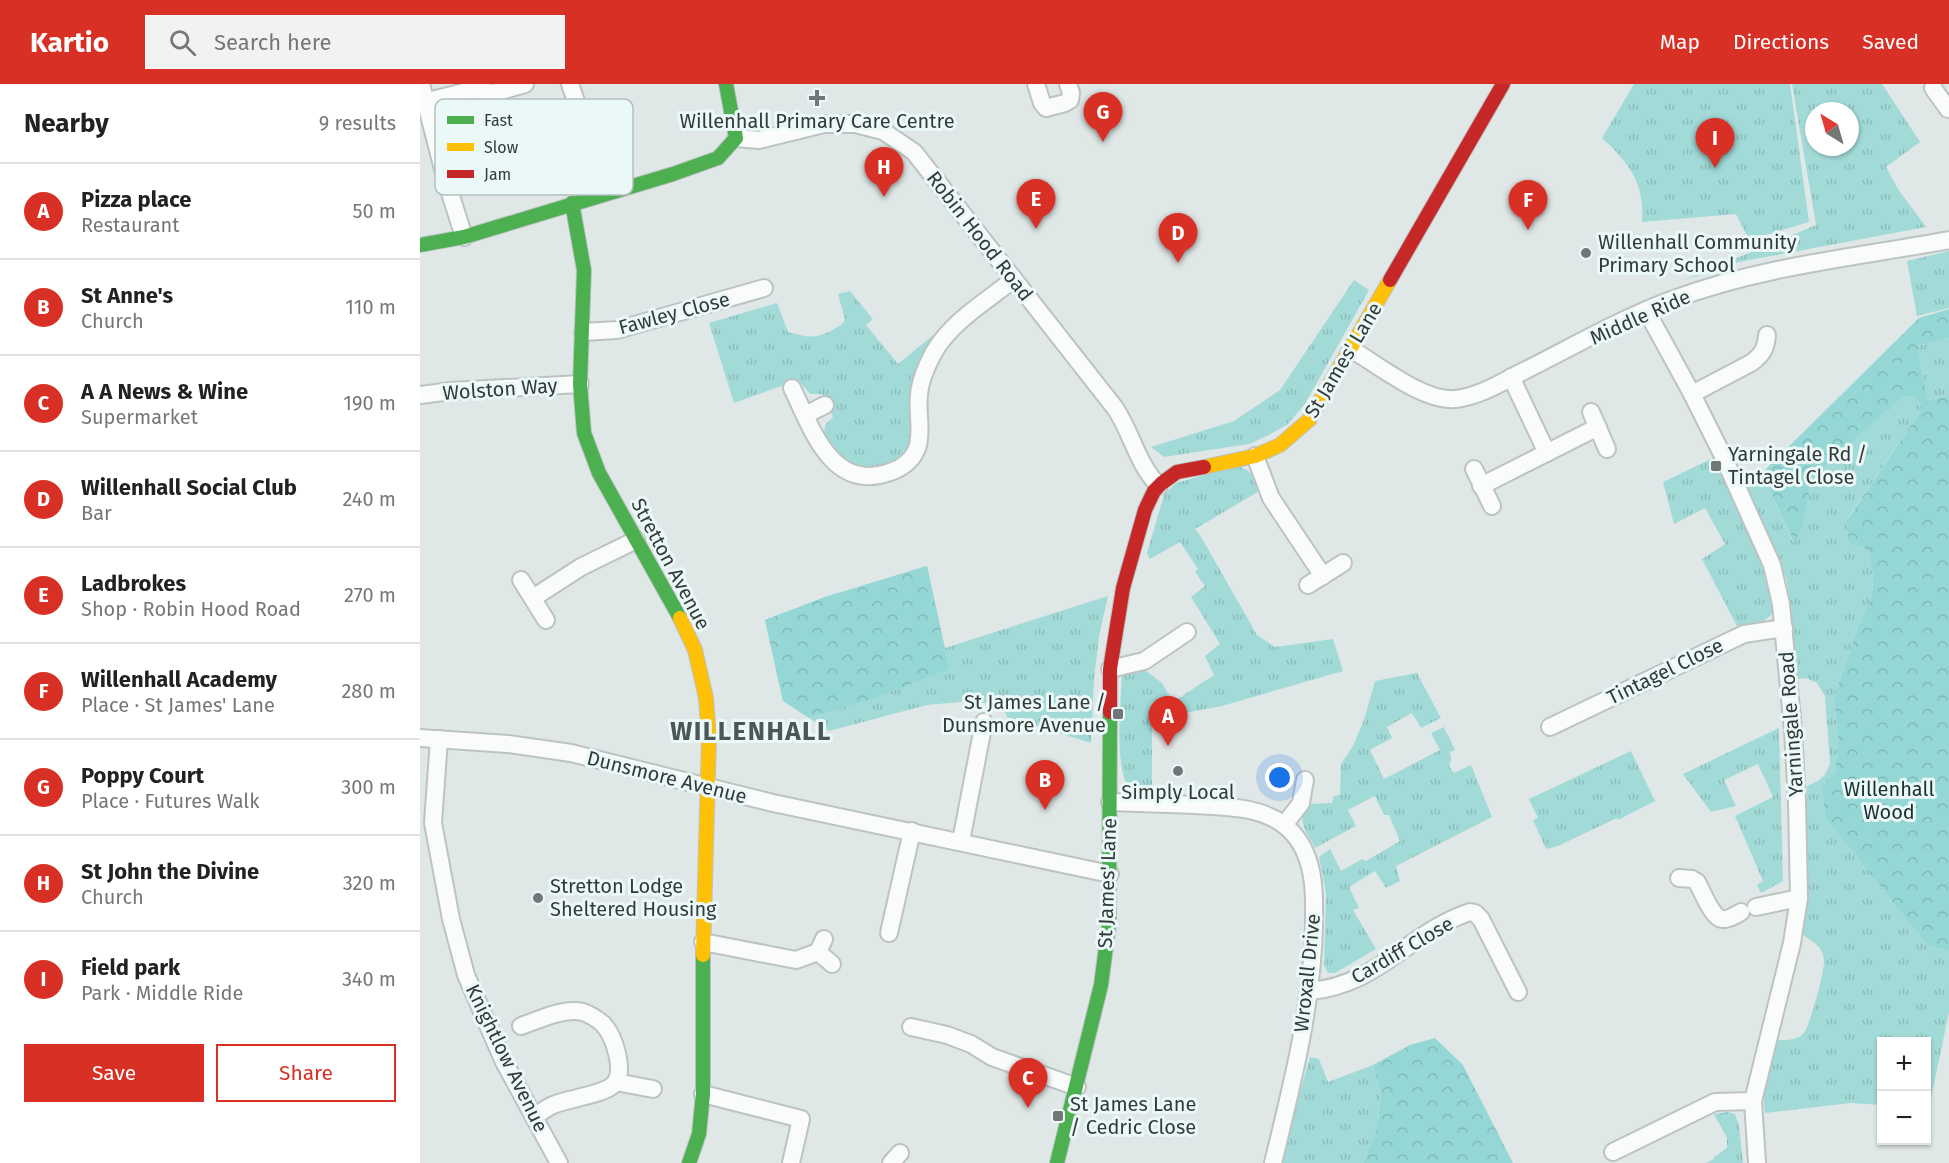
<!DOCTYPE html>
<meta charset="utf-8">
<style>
:root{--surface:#fff;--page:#f2f2f2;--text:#222;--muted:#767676;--line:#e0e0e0;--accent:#d93025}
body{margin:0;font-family:"Fira Sans",sans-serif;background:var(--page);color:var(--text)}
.controls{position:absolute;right:18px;bottom:18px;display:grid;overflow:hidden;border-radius:0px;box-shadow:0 2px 4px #0004}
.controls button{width:54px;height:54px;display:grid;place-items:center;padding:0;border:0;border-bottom:2px solid var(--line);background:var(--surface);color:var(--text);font:30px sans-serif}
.compass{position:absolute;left:1385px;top:18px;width:54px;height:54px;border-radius:50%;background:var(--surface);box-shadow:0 2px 4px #0004;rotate:323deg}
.you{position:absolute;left:860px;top:694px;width:21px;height:21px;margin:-15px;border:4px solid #fff;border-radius:50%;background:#1a73e8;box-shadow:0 0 0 9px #1a73e833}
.badge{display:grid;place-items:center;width:39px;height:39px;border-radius:50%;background:var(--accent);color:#fff;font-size:20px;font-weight:700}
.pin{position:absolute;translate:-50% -50px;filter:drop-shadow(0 2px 3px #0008)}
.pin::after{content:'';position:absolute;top:32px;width:21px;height:18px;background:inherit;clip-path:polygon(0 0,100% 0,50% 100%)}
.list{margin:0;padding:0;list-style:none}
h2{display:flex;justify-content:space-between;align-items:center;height:78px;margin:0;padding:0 24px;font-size:26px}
h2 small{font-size:20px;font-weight:400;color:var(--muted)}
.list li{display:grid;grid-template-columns:39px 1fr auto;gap:18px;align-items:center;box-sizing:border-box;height:96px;padding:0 24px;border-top:2px solid var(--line)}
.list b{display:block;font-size:22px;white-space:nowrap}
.list p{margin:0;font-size:20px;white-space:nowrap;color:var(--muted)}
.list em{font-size:20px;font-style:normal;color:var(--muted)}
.actions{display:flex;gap:12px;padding:18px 24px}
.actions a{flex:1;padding:14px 0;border:2px solid var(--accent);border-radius:0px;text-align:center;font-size:21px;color:var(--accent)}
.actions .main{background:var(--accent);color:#fff}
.icon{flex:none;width:33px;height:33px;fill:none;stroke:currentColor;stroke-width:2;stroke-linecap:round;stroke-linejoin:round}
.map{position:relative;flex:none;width:1529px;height:1079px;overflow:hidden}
header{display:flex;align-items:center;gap:36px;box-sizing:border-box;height:84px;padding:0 30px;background:var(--accent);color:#fff}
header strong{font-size:28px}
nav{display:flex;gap:33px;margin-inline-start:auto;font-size:21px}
.search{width:420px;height:54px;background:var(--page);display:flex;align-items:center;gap:15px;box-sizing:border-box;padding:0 21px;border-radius:0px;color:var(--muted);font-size:22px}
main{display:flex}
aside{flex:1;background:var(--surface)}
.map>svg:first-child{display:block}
</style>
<header>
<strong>Kartio</strong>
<div class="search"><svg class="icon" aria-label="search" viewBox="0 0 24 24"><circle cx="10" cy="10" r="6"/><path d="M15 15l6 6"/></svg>Search here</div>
<nav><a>Map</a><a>Directions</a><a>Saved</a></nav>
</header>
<main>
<aside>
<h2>Nearby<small>9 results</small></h2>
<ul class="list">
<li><span class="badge">A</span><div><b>Pizza place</b><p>Restaurant</p></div><em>50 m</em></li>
<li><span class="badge">B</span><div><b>St Anne's</b><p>Church</p></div><em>110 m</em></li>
<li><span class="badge">C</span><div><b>A A News &amp; Wine</b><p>Supermarket</p></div><em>190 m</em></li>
<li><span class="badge">D</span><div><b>Willenhall Social Club</b><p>Bar</p></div><em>240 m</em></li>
<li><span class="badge">E</span><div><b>Ladbrokes</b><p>Shop · Robin Hood Road</p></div><em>270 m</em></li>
<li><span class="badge">F</span><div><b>Willenhall Academy</b><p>Place · St James' Lane</p></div><em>280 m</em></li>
<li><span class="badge">G</span><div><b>Poppy Court</b><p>Place · Futures Walk</p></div><em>300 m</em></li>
<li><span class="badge">H</span><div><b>St John the Divine</b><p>Church</p></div><em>320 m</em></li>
<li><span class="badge">I</span><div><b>Field park</b><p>Park · Middle Ride</p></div><em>340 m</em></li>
</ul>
<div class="actions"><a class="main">Save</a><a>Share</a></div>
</aside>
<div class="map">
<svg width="1529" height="1079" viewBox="0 0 1529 1079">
<defs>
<pattern id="grass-tufts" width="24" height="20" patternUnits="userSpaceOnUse" patternTransform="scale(1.5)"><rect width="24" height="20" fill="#a2dad8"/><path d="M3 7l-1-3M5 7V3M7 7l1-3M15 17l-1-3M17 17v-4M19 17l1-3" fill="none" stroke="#8cbcba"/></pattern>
<pattern id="forest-crowns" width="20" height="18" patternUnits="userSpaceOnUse" patternTransform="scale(1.5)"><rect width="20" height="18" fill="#95d7d5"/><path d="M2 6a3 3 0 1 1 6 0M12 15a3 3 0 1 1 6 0" fill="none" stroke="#81b9b8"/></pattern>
</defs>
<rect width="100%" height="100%" fill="#e0e8e7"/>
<g fill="url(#grass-tufts)" fill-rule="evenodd">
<path d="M1214,0H1370L1389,138L1329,156L1316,130L1222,138C1225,99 1209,79 1182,54Z"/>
<path d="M1372,0H1462L1500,58L1466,83L1478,105L1506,143L1319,178L1262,197L1396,141ZM1394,27H1430V63H1394Z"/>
<path d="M1529,167V224L1497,232L1487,177Z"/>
<path d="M934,196L949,206L885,320L867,341L847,352L829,360L744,373L731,363L814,337L860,306Z"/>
<path d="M430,207L453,235L446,241L478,280L517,248L521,249L491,367L465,387L429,380L411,364L404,346L406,340L413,333L402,310H390L378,296L314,319L289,239L357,219L368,248C387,253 396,256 414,245C419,242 422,241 425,236L418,210Z"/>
<path d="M1529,254V312L1508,316L1497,262Z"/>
<path d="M1483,312H1494L1503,323L1427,435L1449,470L1453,493L1452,510L1436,548L1414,613L1418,656L1415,690L1402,703L1405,733L1508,862L1529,867V928L1509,1024L1506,1023V958H1462L1461,1021L1431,1019L1345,1029L1343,1008L1356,956C1365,956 1376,957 1383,950C1390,943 1404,888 1404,878C1404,874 1403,871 1402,868C1398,858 1389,857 1382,850L1387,813V702L1398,697L1404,692L1410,680L1405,612L1397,599L1386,594L1379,595L1376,592L1371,521L1366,494L1327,401L1342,389L1373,458L1383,440L1390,395Z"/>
<path d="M1293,374L1338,464L1353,529L1344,537L1318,544L1282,475L1305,460L1285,424L1254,440L1243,398Z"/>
<path d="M817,382C831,386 836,393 841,406L775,445L780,451L837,551L855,563L913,555L923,587L802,622L732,635V710L708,704C694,677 701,620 702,588L725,586L742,599L753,618L794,591L785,572L800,560L771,513L785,502L775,488L778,485L760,458L730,475L727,469L744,411L756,399Z"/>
<path d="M507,482L525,564L688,512L679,552L674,595L671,659L587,633L583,622L551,617L507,621L409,647L363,617L345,536L405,513Z"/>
<path d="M997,589L1021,634L1001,644L992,629L967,643L972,654L950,666L964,695L1020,666L1011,649L1024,643L1035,666L1030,668L1031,676L1029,682L1034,689L1051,681L1072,733L976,782L980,797L966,804L955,787L929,803L939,824L933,826L956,865L915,889H908L904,881L906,808L899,773L910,765L921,787L942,775L946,777L980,757L969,731H964L955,712L928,726L936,742L895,764C887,747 874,736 890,720L912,719L914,712L920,711L921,680L933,662L944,636L955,597Z"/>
<path d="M1359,644L1363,797L1341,809L1337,801L1343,797L1315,732L1353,713L1338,680L1304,696L1316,722L1291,728L1263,690Z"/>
<path d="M1211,667L1235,717L1198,736L1197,734L1138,762L1126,765L1113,736L1118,734L1109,715Z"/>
<path d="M890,973L899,975L908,998L953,981L961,1011L957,1045L943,1079H860Z"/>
<path d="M1307,1028L1315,1030L1319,1041L1323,1079H1286L1294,1075V1073L1307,1064V1054L1294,1030Z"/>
</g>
<g fill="url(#forest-crowns)">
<path d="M1529,225V254L1497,262L1508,316L1529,312V867L1508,862L1405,733L1402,703L1415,689L1418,656L1414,613L1436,548L1452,510L1453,493L1449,470L1444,463L1429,459L1427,436L1503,323L1494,312H1483L1391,395L1383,440L1374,459L1342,389L1499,234Z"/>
<path d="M507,482L529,585L450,616L388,633L363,617L345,536L405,513Z"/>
<path d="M1015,954L1043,981L1093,1079H943L957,1045L961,1011L953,981L990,961Z"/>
</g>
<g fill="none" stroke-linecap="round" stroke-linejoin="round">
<defs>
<g id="street">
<path d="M1,0L25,93L44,153"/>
<path d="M150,0L158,23"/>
<path d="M616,0L622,19L626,24L645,19L650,16L651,9L648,0"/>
<path d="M1513,4L1528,25L1529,24"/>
<path d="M4,18L52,6L74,9L105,0"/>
<path d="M316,54L339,56L404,40H435L463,47L494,68L695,324C712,349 717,380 739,402"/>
<path d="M1226,226L1272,310L1303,372L1352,481L1361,520L1373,646L1377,718L1379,814L1372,859L1333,1017L1337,1079"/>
<path d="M163,248L197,246L344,204"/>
<path d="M931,265C958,281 1004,318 1035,315C1058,313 1082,298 1102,288C1152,263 1202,234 1254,215C1343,182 1437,173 1529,156"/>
<path d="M1091,293L1127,369"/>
<path d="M372,304C392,345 412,409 470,388C483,384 495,374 498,361C502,344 497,328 499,311C500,296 507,281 514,268C532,237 567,217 594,195"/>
<path d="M1272,310L1331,279C1342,271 1346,265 1347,251"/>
<path d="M0,311L31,307L160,300"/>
<path d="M1171,328L1187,365"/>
<path d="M385,331L405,321"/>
<path d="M835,372L851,414L903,492"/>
<path d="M1054,385L1072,422"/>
<path d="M1061,402L1178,343"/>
<path d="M101,496L126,536"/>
<path d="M888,501L923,479"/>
<path d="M113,514L161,483L216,456"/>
<path d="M690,585L724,577L767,548"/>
<path d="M1130,643L1324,550L1364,544"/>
<path d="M0,654L88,660L151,669L353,719L690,790"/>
<path d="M19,655L13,739L31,835L46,891L84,978L139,1079"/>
<path d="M690,718C719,719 747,720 776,721C806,723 839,722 864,741C877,751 886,767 890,783C895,802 894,822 894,842C892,923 872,1001 853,1079"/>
<path d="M864,741L881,719L885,696"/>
<path d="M541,757L564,638"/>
<path d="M1259,794L1272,795L1277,798C1282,807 1293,835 1302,835C1308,836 1316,831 1321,828"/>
<path d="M1336,823L1379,814"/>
<path d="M469,849L492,747"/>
<path d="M283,858L376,876L398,868L404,855"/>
<path d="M398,868L412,880"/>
<path d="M890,907C959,901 989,848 1050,828L1055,829L1061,835L1098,908"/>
<path d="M101,942C119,936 144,923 163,928C169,930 179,936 183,940C194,952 206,987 194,1000C184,1011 149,1014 133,1021C126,1024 120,1029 114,1033"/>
<path d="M491,943L527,951L551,960L572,973L657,1003"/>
<path d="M196,998L233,1005"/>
<path d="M283,1010L381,1035L371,1079"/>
<path d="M1193,1068L1295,1018L1333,1017"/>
<path d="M471,1079L480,1069"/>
</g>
<g id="fast">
<path d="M152,119L164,186L160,300L164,349L179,389L260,534"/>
<path d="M0,161L44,153L253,90L298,74L316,54L306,0"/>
<path d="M269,1079L279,1050L283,1010V871"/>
<path d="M637,1079L681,901L689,840L690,628"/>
</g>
<g id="slow">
<path d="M784,383L835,372L860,361L889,336L970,196"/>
<path d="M260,534L275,566L286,614L289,653L283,871"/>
</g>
<g id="jam">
<path d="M970,196L1083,0"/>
<path d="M690,628V585L703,504L725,426L734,407L742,399L757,388L784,383"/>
</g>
</defs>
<use href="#street" stroke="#bcc3c2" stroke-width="20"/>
<use href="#fast" stroke="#bcc3c2" stroke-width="16"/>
<use href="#slow" stroke="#bcc3c2" stroke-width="16"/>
<use href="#jam" stroke="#bcc3c2" stroke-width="16"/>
<use href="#street" stroke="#fafcfb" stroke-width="16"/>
<use href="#fast" stroke="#4caf50" stroke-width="14"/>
<use href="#slow" stroke="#ffc107" stroke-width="14"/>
<use href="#jam" stroke="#c62828" stroke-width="14"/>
</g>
<g fill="#707776" stroke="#eaf8f8" stroke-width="2">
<path d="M394 5h6v6h6v6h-6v6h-6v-6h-6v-6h6z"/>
<circle cx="1166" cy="169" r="6"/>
<rect x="1290" y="376" width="12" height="12" rx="3"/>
<rect x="692" y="624" width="12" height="12" rx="3"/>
<circle cx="758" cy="687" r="6"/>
<circle cx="118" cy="814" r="6"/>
<rect x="632" y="1026" width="12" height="12" rx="3"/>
</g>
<g text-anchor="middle" stroke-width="6" stroke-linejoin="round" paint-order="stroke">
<g font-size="20" fill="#343a39" stroke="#eaf8f8" text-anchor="start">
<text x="397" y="44" text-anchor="middle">Willenhall Primary Care Centre</text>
<text x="1178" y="165">Willenhall Community<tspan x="1178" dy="23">Primary School</tspan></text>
<text x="1308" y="377">Yarningale Rd /<tspan x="1308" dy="23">Tintagel Close</tspan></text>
<text x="686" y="625" text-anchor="end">St James Lane /<tspan x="686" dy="23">Dunsmore Avenue</tspan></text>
<text x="758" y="715" text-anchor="middle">Simply Local</text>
<text x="130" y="809">Stretton Lodge<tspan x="130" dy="23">Sheltered Housing</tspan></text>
<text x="650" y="1027">St James Lane<tspan x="650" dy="23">/ Cedric Close</tspan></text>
</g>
<g font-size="20" fill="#343a39" stroke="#eaf8f8">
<text transform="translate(560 152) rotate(52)" y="7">Robin Hood Road</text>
<text transform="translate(254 229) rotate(-15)" y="7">Fawley Close</text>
<text transform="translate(1220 233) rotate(-24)" y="7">Middle Ride</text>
<text transform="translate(923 276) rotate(-59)" y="7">St James' Lane</text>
<text transform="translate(80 305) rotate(-4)" y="7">Wolston Way</text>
<text transform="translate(251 480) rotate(62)" y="7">Stretton Avenue</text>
<text transform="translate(1245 587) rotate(-26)" y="7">Tintagel Close</text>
<text transform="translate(1371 640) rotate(-94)" y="7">Yarningale Road</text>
<text transform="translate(247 693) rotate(14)" y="7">Dunsmore Avenue</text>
<text transform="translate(687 799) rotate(-88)" y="7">St James' Lane</text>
<text transform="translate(982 866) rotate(-30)" y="7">Cardiff Close</text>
<text transform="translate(887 889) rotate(-84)" y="7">Wroxall Drive</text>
<text transform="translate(87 974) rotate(64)" y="7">Knightlow Avenue</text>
</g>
<g font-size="20" fill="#1c3030" stroke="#eaf8f8">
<text x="1469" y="712">Willenhall<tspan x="1469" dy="23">Wood</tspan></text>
</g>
<g font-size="26" font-weight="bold" letter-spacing="1.5" fill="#4b5757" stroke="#eaf8f8">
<text x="331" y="656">WILLENHALL</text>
</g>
</g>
<rect x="15" y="15" width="198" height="96" rx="9" fill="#eaf8f8" stroke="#b3bfbf" stroke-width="1.5"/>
<rect x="27" y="32" width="27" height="8" fill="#4caf50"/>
<rect x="27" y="59" width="27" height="8" fill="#ffc107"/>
<rect x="27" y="86" width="27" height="8" fill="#c62828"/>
<g font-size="16" fill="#343a39">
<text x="64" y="42">Fast</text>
<text x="64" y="69">Slow</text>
<text x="64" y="96">Jam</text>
</g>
</svg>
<div class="controls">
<button>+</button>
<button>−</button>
</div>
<svg class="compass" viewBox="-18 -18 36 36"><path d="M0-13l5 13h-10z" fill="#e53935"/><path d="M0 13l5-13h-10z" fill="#767676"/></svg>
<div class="you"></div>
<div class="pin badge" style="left:748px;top:662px">A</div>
<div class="pin badge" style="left:625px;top:726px">B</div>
<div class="pin badge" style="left:608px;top:1024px">C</div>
<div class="pin badge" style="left:758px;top:179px">D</div>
<div class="pin badge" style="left:616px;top:145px">E</div>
<div class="pin badge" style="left:1108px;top:146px">F</div>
<div class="pin badge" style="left:683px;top:58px">G</div>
<div class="pin badge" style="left:464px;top:113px">H</div>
<div class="pin badge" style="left:1295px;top:84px">I</div>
</div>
</main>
